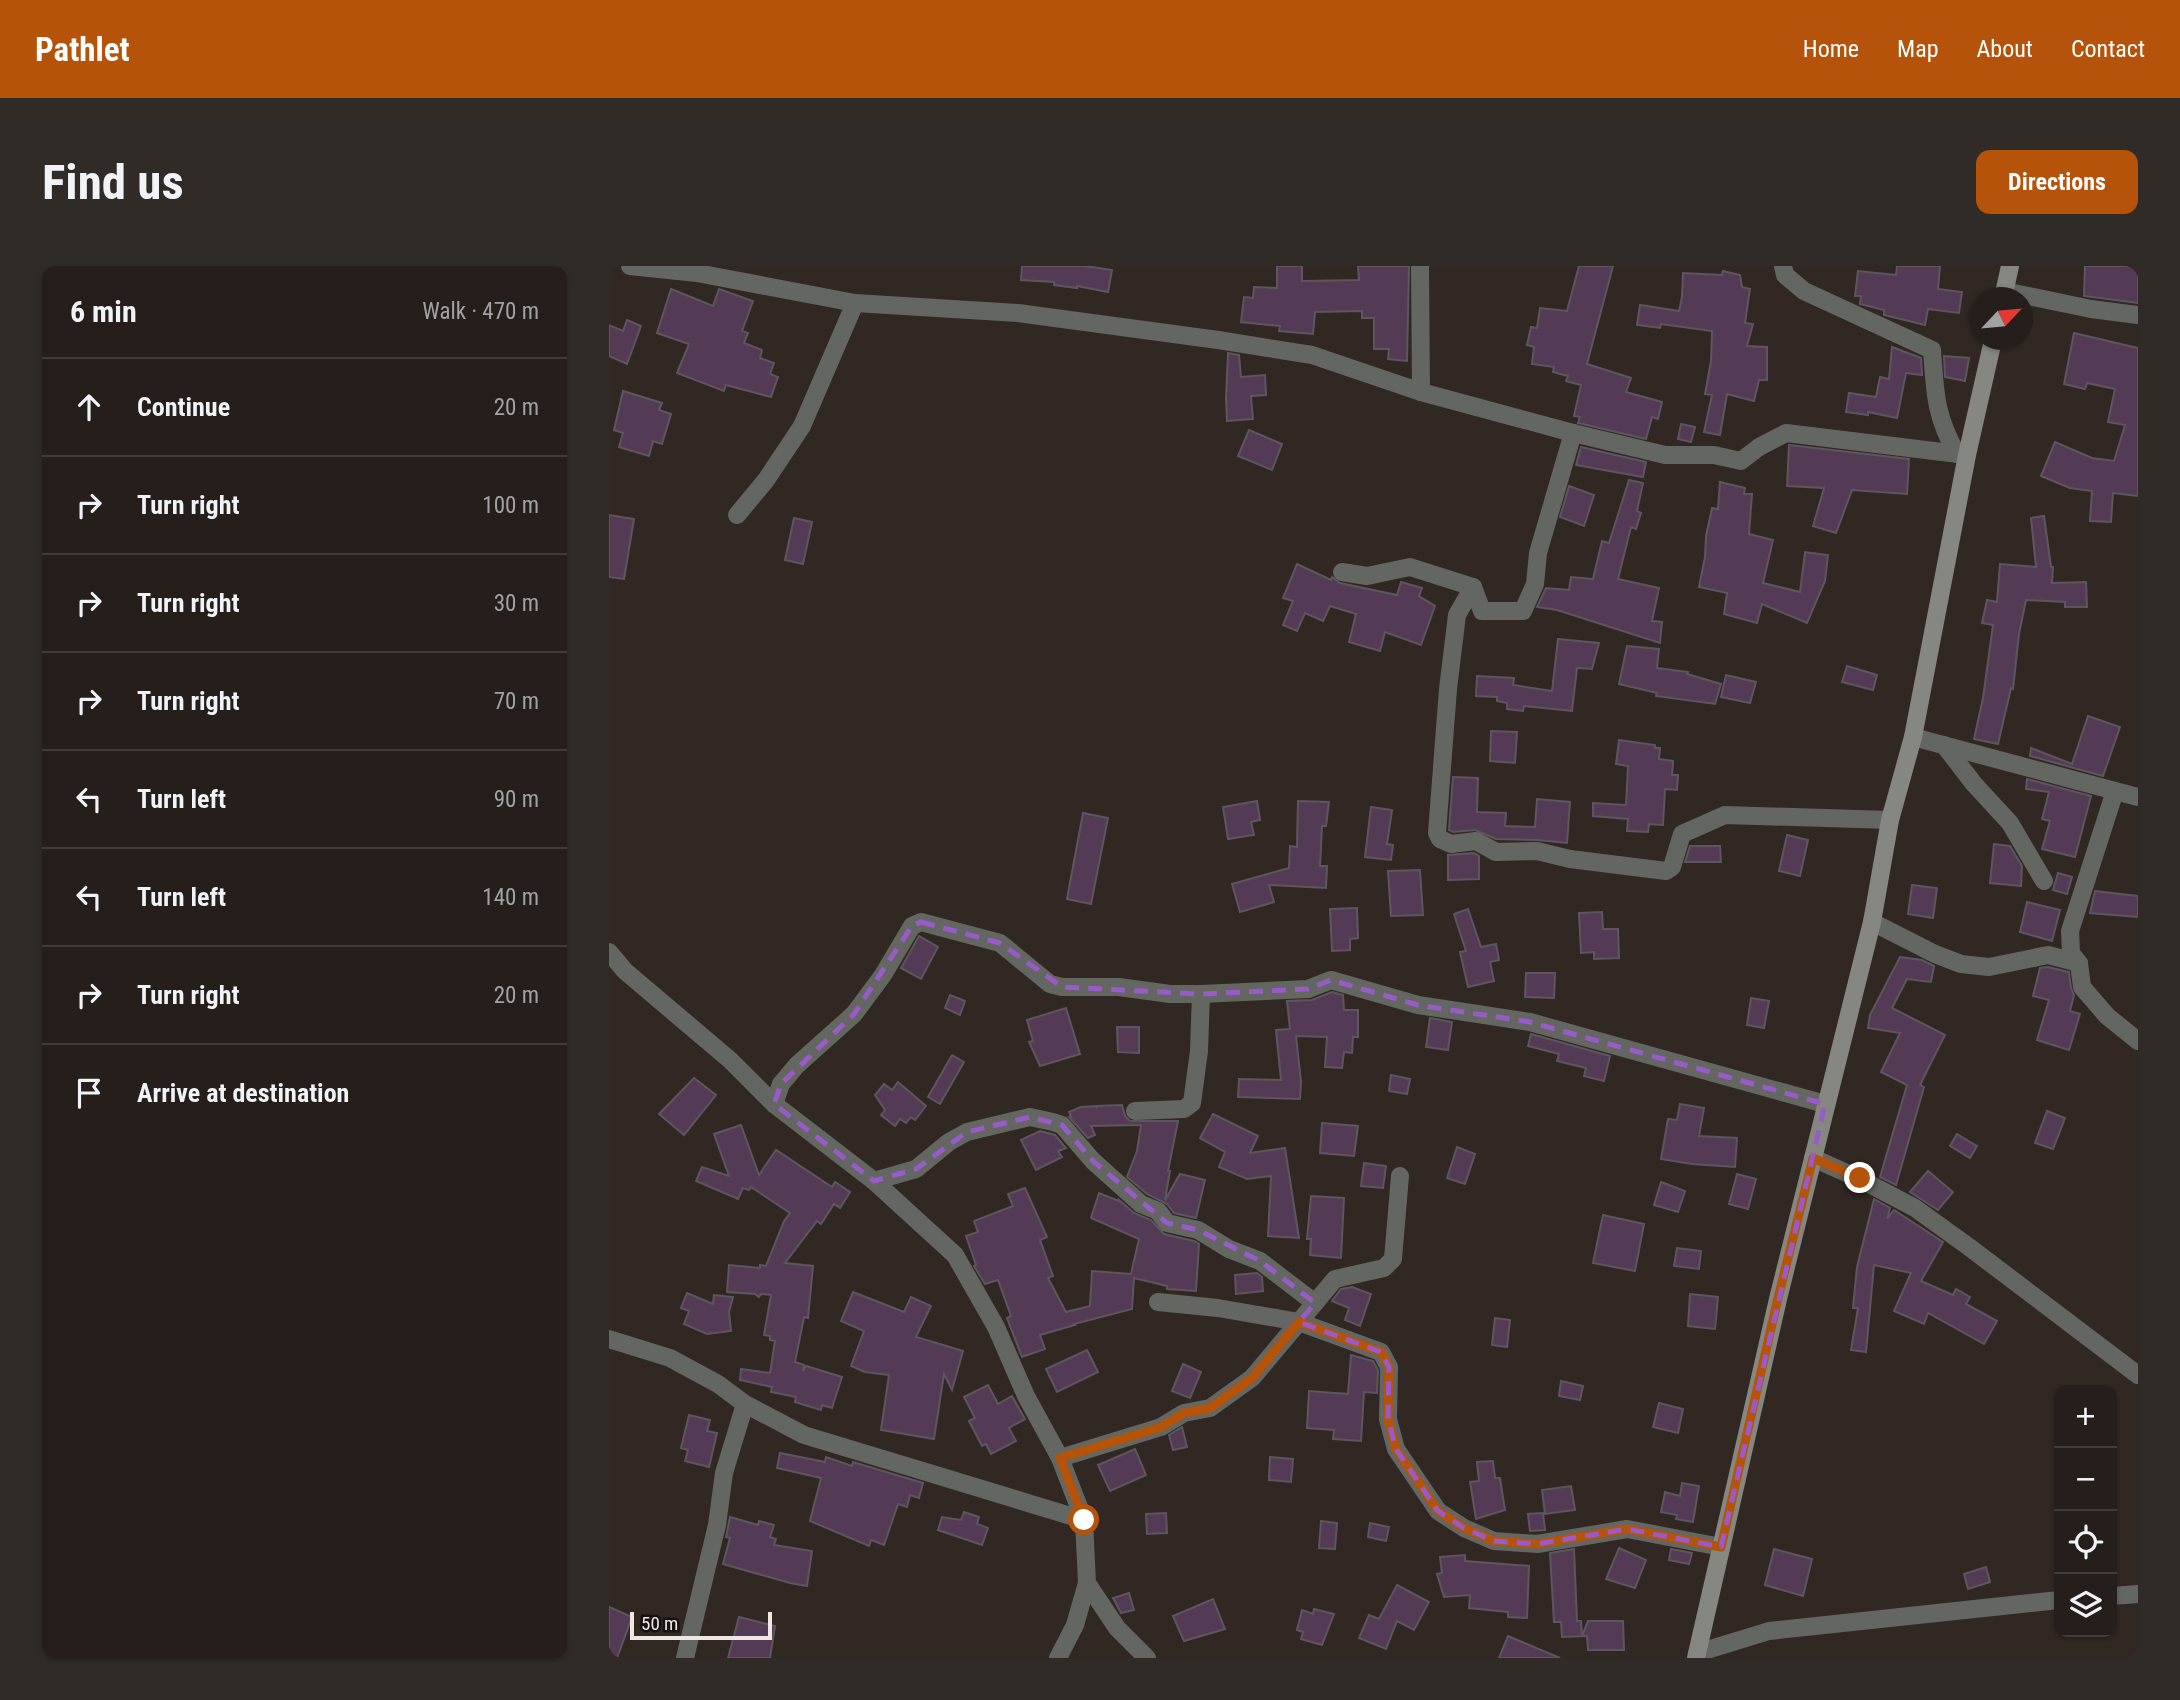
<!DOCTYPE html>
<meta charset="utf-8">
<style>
:root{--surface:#251e1a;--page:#312b27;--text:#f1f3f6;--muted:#a3a2a2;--line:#423c39;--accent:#b45309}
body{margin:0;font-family:"Roboto Condensed",sans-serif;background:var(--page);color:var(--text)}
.controls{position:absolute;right:21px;bottom:21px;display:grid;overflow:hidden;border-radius:14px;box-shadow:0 2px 5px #0004}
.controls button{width:63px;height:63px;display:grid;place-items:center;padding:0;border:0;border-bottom:2px solid var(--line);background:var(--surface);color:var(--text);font:35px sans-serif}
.compass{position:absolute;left:1361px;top:21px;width:63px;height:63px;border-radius:50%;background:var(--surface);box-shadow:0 2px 5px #0004;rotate:64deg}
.scale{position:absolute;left:21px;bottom:18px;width:142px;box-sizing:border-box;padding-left:7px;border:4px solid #eee7e4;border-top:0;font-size:19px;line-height:24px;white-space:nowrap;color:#eee7e4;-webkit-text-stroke:5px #161210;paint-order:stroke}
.stop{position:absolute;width:21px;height:21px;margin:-16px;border:5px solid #b45309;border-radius:50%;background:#fff}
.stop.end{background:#b45309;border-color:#fff;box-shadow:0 2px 7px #0008}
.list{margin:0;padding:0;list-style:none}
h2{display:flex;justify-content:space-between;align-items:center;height:91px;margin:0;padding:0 28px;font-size:30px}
h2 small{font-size:23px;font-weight:400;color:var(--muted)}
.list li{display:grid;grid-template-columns:46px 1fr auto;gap:21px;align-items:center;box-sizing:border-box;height:98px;padding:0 28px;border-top:2px solid var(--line)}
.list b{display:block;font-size:26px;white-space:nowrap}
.list em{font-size:23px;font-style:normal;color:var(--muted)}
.icon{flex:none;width:38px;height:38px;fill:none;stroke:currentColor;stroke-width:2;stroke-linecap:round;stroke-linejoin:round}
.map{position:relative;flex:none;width:1529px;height:1392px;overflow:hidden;border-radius:14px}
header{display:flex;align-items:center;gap:42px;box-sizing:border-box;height:98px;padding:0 35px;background:var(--accent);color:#fff}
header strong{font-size:33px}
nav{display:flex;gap:38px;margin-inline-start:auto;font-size:24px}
.intro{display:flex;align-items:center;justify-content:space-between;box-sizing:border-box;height:168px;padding:0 42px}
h1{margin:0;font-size:49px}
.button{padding:18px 32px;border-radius:14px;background:var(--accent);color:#fff;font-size:24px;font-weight:700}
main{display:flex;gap:42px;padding:0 42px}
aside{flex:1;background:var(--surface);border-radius:14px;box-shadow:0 2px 5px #0004}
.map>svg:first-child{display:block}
</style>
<header>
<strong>Pathlet</strong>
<nav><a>Home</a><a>Map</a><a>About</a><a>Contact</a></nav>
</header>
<div class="intro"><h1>Find us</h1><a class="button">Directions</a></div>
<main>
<aside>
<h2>6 min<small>Walk · 470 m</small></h2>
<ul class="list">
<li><svg class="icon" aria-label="ahead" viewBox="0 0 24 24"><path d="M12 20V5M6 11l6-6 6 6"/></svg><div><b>Continue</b></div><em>20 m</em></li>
<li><svg class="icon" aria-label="right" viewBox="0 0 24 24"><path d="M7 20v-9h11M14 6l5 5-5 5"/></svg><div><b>Turn right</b></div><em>100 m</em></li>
<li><svg class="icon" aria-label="right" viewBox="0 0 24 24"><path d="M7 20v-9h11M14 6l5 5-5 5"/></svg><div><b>Turn right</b></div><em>30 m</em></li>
<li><svg class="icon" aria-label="right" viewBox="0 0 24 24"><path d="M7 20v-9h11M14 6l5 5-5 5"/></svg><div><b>Turn right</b></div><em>70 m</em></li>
<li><svg class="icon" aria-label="left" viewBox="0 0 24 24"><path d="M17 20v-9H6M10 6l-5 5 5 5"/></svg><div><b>Turn left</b></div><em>90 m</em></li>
<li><svg class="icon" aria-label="left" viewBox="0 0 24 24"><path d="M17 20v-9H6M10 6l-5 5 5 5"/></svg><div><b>Turn left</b></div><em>140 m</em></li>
<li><svg class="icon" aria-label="right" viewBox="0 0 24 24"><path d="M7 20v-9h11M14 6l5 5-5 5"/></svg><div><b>Turn right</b></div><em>20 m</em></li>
<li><svg class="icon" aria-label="arrive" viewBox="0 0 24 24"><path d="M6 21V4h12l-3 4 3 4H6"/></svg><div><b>Arrive at destination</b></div></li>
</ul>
</aside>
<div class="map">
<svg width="1529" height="1392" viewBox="0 0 1529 1392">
<rect width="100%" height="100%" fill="#312823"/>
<g fill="#533b56" stroke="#5d565e" stroke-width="2">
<path d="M413,0H476L503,4L499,26L468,20V22L445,19V16L412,14Z"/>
<path d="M668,0H693V15L750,14L749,0H800L798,95L779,93L780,83H765V52H753V45L706,46L704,68L670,65L671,60L632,56L635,31L644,32L645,21L668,22Z"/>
<path d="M970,0H1004L978,98L1022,112L1017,126L1053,136L1049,153L1043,151L1037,173L969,157L971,151L965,150L972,119L957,115L959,110L944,106L945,101L923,98L925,81L918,79L922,61L928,62L931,42L958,45Z"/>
<path d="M1288,0H1331L1329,23L1353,26L1350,47L1319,43L1316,59L1275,49V44L1251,38L1252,30H1246L1249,5L1287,9Z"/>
<path d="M1476,0H1529V37L1475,30Z"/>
<path d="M1114,5L1131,9L1133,21L1141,23L1136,57L1144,58L1138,80L1158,81V114H1150L1145,135L1118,128L1111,169L1095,166L1103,129L1096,128L1102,95L1103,65L1052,58L1051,62L1028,59L1031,39L1070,45L1073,31L1074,7L1113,9Z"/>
<path d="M62,23L104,40L110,23L144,35L133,65L139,67L135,77L153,84L151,92L165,97L161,108L169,111L162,131L117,119L115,125L68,107L80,78L48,67Z"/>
<path d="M18,54L32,60L18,98L0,90V59L14,65Z"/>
<path d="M1465,67L1529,82V230L1504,227L1502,256L1481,255L1483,225L1461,222L1432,210L1446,176L1483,192L1505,195L1516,159L1499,156L1506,123L1478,117L1476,123L1455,118Z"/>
<path d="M1283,81L1312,92L1313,109L1297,107L1288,152L1259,146V149L1237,146L1240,127L1267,131L1271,111L1280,113Z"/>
<path d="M619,87L630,89L632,111L656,109L657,129L642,130L644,153L618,155L617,132Z"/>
<path d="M1335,90L1360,92L1356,115L1336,111Z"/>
<path d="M14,125L53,137L50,144L62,148L53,178L44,175L40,190L10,181L14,167L5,164Z"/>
<path d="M1072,158L1086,161L1082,176L1069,173Z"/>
<path d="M640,164L673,178L663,204L629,190Z"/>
<path d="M1180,179L1300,193L1298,228L1243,224L1227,267L1204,260L1215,222L1178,220Z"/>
<path d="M972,181L1037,196L1034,211L967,199Z"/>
<path d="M1020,214L1034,217L1028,245L1032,247L1027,263L1022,261L1009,313L1050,322L1043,355L1053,356L1051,377L948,344L928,341L937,322L960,324L962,311L984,313L993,275L1000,277Z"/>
<path d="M1111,216L1136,222L1135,228H1143L1140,268L1164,274L1154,317L1191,326L1196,286L1219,289L1216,315L1198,357L1153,338L1148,357L1115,348L1118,327L1090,321L1096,291L1097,270L1103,242L1109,243Z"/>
<path d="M960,220L985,229L975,260L951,251Z"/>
<path d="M0,249L25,253L15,313L0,311Z"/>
<path d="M1435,250L1442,301H1444L1443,317L1477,316L1478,341H1456V336L1417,334L1410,368L1404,423L1402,422L1389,478L1365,473L1374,432L1384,359L1373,357L1378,334L1388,336L1391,298L1427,301L1422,252Z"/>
<path d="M185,252L203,256L194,298L176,294Z"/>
<path d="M688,298L722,314L723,311L731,317L788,329L792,316L813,322L810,330L826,340L812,379L776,366L771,385L740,376L747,348L721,340L714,355L696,347L688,365L674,359L684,335L674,332Z"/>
<path d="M949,373L990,377L983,403L968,402L963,445L915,440L914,445L898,443V437L888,435V431L867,430L868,410L905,412L904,419L943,425Z"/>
<path d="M1018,380L1050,383L1048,402L1079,406L1078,408L1112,418L1106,438L1047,430L1048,427L1010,418Z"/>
<path d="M1238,400L1268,409L1264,424L1233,416Z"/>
<path d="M1117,409L1147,416L1141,437L1112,431Z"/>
<path d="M1479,450L1511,461L1494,510L1421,490L1422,482L1463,498Z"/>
<path d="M882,465L908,466L906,497L881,495Z"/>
<path d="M1010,474L1046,479V482H1051L1050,493L1064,495L1063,509H1069L1068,524L1056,523L1054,559L1040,558L1039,566L1018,565L1019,553L984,550V537L1017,539L1019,500L1007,498Z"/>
<path d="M844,511L869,512L868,546L897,547L896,560L926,561L928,533L961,536L958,577L928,574L887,573L866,564L844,566L840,564Z"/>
<path d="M1418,513L1482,530L1466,591L1433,583L1441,555L1433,553L1440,526L1417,523Z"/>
<path d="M648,535L651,554L642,556L645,569L619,573L614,541Z"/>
<path d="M689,535L720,536L717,560H713L711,600H718L717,622L660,619L665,636L631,646L623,618L680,602L681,580L688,581Z"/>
<path d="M762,541L783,544L778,578L784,579L782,594L756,591Z"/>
<path d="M474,547L499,552L482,638L458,633Z"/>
<path d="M1178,569L1199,574L1191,610L1170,605Z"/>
<path d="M1385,578L1401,580L1413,600L1412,620L1381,617Z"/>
<path d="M1081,580H1111L1112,596H1076Z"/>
<path d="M865,587L870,590V613L839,614V589Z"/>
<path d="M811,604L814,649L782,650L779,605Z"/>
<path d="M1449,607L1463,611L1458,628L1444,624Z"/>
<path d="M1303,619L1328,622L1324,652L1299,648Z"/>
<path d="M1486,625L1529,630V651L1481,647Z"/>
<path d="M1418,636L1451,644L1443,675L1411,666Z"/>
<path d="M748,642L749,672L741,673V684L723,685L721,643Z"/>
<path d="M859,643L872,681L887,678L890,694L881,696L885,715L859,721L851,686L857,685L845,648Z"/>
<path d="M993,646L994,663H1009L1010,692L985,693V686L972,687L970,647Z"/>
<path d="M310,670L329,681L312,713L292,702Z"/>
<path d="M1291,691L1313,694L1325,700L1322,716L1298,713L1283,742L1336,769L1311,819L1315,821L1287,919L1271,911L1298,819L1272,806L1291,767L1259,762L1261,749Z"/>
<path d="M1439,701L1460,706L1462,722L1465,729L1461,745L1471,748L1460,784L1428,774L1440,734L1424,730L1431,702Z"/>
<path d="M917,707H946L945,732L916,731Z"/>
<path d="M723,726L734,729L735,744H749V771H744L743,787L735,786L733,802L716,801L718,771L687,770L692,816L691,833L629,831L630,813L672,814L667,764L681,763L678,735L703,734Z"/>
<path d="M341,729L356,735L351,749L336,742Z"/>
<path d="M1142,732L1160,735L1155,762L1138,759Z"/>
<path d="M457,742L471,788L431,800L420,776L424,775L418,754Z"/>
<path d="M821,752L843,756L839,784L817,781Z"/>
<path d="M508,761H530V787L509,786Z"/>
<path d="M922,768L1001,790L995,815L975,810L977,802L948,795L950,788L919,780Z"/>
<path d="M343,789L355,796L331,838L319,831Z"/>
<path d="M782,809L801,813L798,828L780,825Z"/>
<path d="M85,812L107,829L75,869L50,848Z"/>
<path d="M289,816L317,840L306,854L302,851L297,857L291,853L286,860L272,849L276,844L266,829L275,818L283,824Z"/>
<path d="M1071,838L1095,842L1090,870L1128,872L1126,901L1083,898L1052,893L1059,853L1068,854Z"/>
<path d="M513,839L516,850L521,855H569L559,905H561L556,934L571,908L596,914L587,952L565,947L558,938L538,928L518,911L528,885L532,859L482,860L486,869L479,872L460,851L462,850L460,846L472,841L487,840L488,842V840Z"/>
<path d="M1438,845L1456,852L1444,883L1426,877Z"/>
<path d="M604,848L649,870L641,887L676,882L690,972L659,970L662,910L638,913L610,901L616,886L591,872Z"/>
<path d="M713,857L749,860L745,890L711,887Z"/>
<path d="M132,859L150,909L167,884L223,921L226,916L241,926L231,942L225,938L212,958L208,955L176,997L204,1000L199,1052L195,1051L186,1096L195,1099L194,1105L197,1100L233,1111L223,1142L213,1139L212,1144L186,1136L187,1131L162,1126L163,1121L131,1114L132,1103L161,1107L166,1075L161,1074V1070L155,1069L162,1029L152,1028L150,1031L146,1028L118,1026L120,999L151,1002V999L157,1000L175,955L181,947L142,921L140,924L134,922L129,933L87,915L93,901L120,910L105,868Z"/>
<path d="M431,865L446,869L457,882L449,885L453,891L427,904L412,874Z"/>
<path d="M1348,868L1368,880L1361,892L1341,880Z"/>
<path d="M848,881L866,888L856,918L838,912Z"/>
<path d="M755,897L777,900L774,922L752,920Z"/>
<path d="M1319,905L1344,926L1329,944L1301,926Z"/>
<path d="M1128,908L1147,913L1139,943L1120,938Z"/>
<path d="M1052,916L1076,925L1069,946L1045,939Z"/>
<path d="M416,922L438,971L431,974L444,1010L439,1012L457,1046L481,1040L483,1005L522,1008L530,973L482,952L490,927L510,935V934L525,947L542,954L555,968L585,975L590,978L587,1025L558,1023V1020L525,1012L523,1043L465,1058L466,1059L431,1069L436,1083L413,1091L398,1052L402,1050L389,1014L376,1018L365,1000L367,999L357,970L369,966L365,955L404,940L399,928Z"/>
<path d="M702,930L735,932L732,992L701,989L702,973H698Z"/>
<path d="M1265,933L1281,942L1278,953L1285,944L1334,976L1312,1015L1344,1029L1347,1023L1361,1031L1357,1038L1388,1055L1375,1078L1319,1047L1315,1058L1285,1045L1302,1007L1265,999L1257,1086L1242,1084L1249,1042H1244L1248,1001Z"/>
<path d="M994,949L1035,958L1026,1005L984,997Z"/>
<path d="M1068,982L1092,985L1090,1003L1065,1000Z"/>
<path d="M648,1007L653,1011L654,1025L627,1028L626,1009Z"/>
<path d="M743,1021L762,1028L751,1060L736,1054L740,1042L723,1035L732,1023Z"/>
<path d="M244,1026L295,1046L302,1031L322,1040L307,1071L354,1085L343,1124L335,1108L325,1173L272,1164L280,1109L256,1106L242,1100L255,1065L232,1055Z"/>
<path d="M78,1027L104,1038L105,1029L124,1031L120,1046L122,1065L98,1068L75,1058L80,1045L72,1042Z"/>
<path d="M1081,1028L1109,1031L1106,1063L1079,1060Z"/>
<path d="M886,1052L901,1054L898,1081L883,1079Z"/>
<path d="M478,1084L489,1106L448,1126L437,1103Z"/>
<path d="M742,1089L764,1095L769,1104L768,1127L755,1126L752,1175L724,1173L725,1164L698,1162L700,1125L739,1128Z"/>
<path d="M574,1098L592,1106L581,1132L563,1125Z"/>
<path d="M952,1115L974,1120L971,1134L950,1130Z"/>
<path d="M379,1119L389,1138L403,1130L416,1153L400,1162L407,1175L382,1188L377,1178L373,1180L360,1155L366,1152L355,1131Z"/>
<path d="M1050,1137L1074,1143L1069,1167L1044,1161Z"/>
<path d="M80,1149L101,1154L98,1165L108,1167L100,1201L76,1195L79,1184L72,1182Z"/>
<path d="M573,1161L578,1181L564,1184L560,1169Z"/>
<path d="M526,1183L537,1209L501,1225L489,1199Z"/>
<path d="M171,1187L216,1196L217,1191L243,1200L244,1196L314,1217L310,1232L301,1229L298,1241L289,1238L275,1279L262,1274L260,1280L201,1255L212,1212L168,1202Z"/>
<path d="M661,1191L684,1193L682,1216L660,1214Z"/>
<path d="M884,1195L886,1212H891L896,1244L867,1253L861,1216L870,1215L868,1196Z"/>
<path d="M1073,1217L1090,1220L1084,1256L1067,1253L1068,1249L1052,1246L1056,1226L1071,1230Z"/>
<path d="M962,1220L966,1244L936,1248L933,1224Z"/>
<path d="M355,1246L370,1251L368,1258L379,1262L373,1279L329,1264L333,1251L352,1254Z"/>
<path d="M557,1247L558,1267L538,1268L537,1248Z"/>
<path d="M934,1247L936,1264L921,1265L919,1248Z"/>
<path d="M121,1251L149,1259L150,1255L165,1259L161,1271L167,1273L165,1279L203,1285L198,1320L181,1317L114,1298L121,1272L117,1271Z"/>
<path d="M712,1255L728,1257L726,1283L710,1282Z"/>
<path d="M761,1257L780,1261L777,1275L759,1271Z"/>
<path d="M1010,1282L1037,1294L1026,1322L997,1313Z"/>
<path d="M965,1283L968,1355H972L973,1370L979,1355H1014L1015,1384H979L978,1370L953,1371L952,1356H945L941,1287Z"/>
<path d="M1062,1283L1083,1287L1080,1298L1060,1294Z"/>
<path d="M1165,1283L1203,1293L1194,1330L1156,1319Z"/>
<path d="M856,1289V1295L920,1300L918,1352L899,1351V1346L860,1342L861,1329L835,1331L828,1308L833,1307L831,1291Z"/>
<path d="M1377,1301L1381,1316L1359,1323L1355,1308Z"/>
<path d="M788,1319L820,1336L805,1364L788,1355L777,1383L750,1372L760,1349L770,1353Z"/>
<path d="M520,1327L525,1344L512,1347L504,1332Z"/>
<path d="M604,1333L616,1363L575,1375L564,1350Z"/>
<path d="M0,1341L23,1351L8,1392H0Z"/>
<path d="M705,1343L725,1348L713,1379L692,1373L694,1366L688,1364L693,1344L704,1348Z"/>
<path d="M130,1351L166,1360L161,1392H119Z"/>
<path d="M899,1370L951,1392H890Z"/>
</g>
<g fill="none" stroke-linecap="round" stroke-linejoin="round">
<g stroke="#646661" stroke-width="18">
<path d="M21,0L88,7L246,37L409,47L609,74L703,89L812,126L964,167L1056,189H1105L1132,195L1150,181L1177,167L1358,189"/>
<path d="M811,0L812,126"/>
<path d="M1174,0L1176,9L1195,25L1323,84C1326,126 1326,150 1348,188"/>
<path d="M1395,25L1482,43L1529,49"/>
<path d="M128,249L157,214L193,160L246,37"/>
<path d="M733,306L758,310L801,301L864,321L873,345H914L926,318L929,287L964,167"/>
<path d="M864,321L848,349L839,423L828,567L831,573L842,578L867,575L887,586L928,585L961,593L1057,605L1063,601L1073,568L1116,549L1281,554"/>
<path d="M1304,471L1529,531"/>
<path d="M1335,479L1365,518L1401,557L1435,615"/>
<path d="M1506,525L1461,665L1462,687L1470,697L1473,721L1498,750L1529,775"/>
<path d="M1263,656L1326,688L1352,698L1380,701L1439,689L1470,697"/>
<path d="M0,686L16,705L121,794L165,838L265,915L346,989L387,1061L417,1130L451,1192L475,1254L478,1317L508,1362L538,1392"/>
<path d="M165,838L172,818L188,799L245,748L274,709L303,660L312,656L391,677L441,718L453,721H510L561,728H592L699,723L722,714L809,739L921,756L1216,838"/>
<path d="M526,845L575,843L583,837L590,785L592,728"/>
<path d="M1204,892L1251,913L1306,942L1360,981L1529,1109"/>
<path d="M265,915L307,903L340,876L358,866L421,851L444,856L453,859L484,895L532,938L549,945L558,957L589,964L620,983L651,995L706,1037"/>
<path d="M549,1036L609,1042L690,1056L772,1086L780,1101L779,1153L787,1183L829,1245L855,1262L885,1275L928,1278L1018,1263L1112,1281"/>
<path d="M0,1073L61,1092L109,1118L136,1138L195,1169L475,1254"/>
<path d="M451,1192L552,1161L575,1147L601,1142L643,1112L726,1013L775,1002L784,993L791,910"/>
<path d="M1503,1330L1529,1328"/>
<path d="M1088,1387L1160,1365L1450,1334"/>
<path d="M76,1392L108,1259L115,1207L136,1138"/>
<path d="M449,1392L466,1359L478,1317"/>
</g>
<g stroke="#858780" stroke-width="18">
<path d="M1394,32L1401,0"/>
<path d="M1087,1392L1169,1033L1263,656L1281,554L1304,471L1358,189L1384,74"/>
</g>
</g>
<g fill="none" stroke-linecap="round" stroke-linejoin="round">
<path stroke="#b45309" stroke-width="9" d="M475,1254L451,1192L552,1161L575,1147L601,1142L643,1112L690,1056L772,1086L780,1101L779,1153L787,1183L829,1245L855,1262L885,1275L928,1278L1018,1263L1112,1281L1169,1032L1204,892L1251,912"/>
</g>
<path fill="none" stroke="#985bc8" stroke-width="5" stroke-dasharray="14 9" stroke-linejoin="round" d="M312,656L391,677L453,721L592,728L699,723L722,714L809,739L921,756L1216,838L1112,1281L1018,1263L928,1278L885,1275L855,1262L829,1245L787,1183L779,1153L780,1101L772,1086L690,1056L706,1037L651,995L589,964L558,957L484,895L453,859L421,851L358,866L307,903L265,915L165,838L172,818L245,748L303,660Z"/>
</svg>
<div class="controls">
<button>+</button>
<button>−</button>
<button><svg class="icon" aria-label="locate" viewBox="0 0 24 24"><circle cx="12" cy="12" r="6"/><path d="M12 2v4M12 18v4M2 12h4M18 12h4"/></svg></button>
<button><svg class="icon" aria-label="layers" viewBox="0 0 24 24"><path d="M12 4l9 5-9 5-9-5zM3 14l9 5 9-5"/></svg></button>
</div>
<svg class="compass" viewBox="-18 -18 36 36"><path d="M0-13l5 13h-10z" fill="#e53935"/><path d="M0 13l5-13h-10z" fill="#a3a2a2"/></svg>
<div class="scale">50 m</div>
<div class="stop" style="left:475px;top:1254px"></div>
<div class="stop end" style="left:1251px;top:912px"></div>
</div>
</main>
